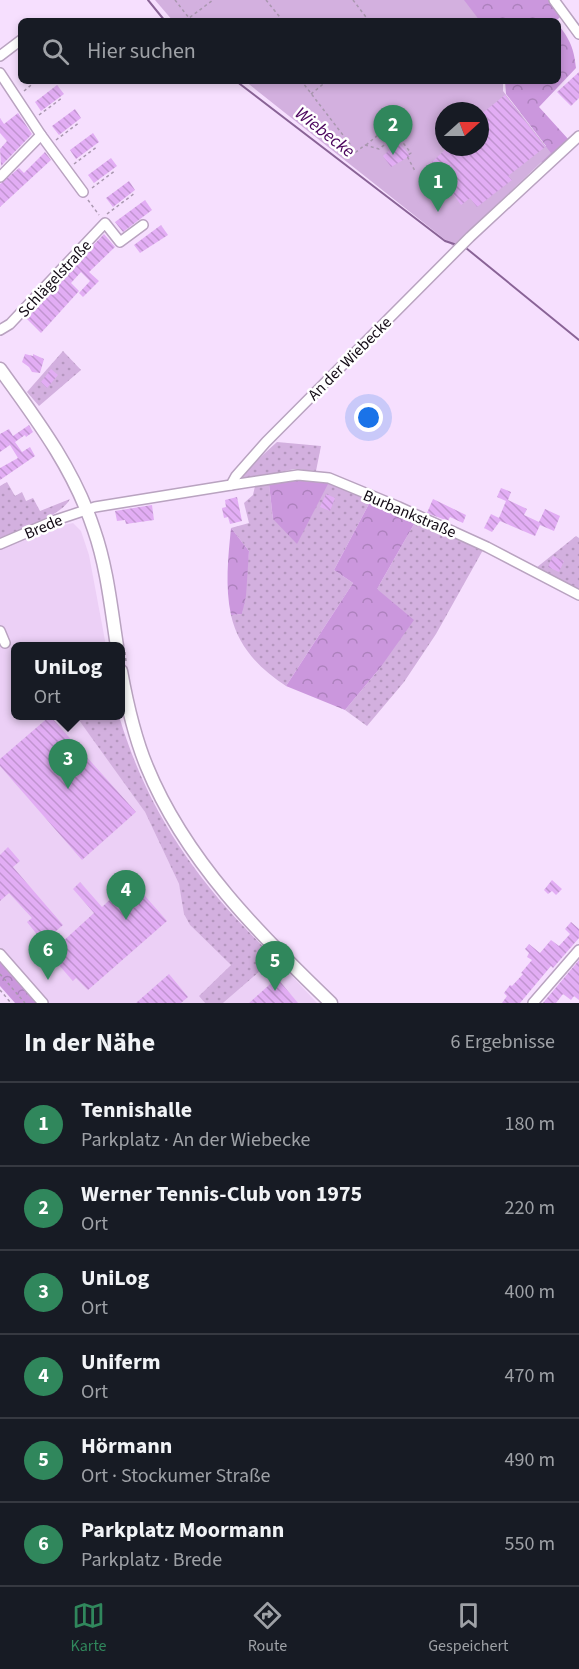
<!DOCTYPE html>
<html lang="de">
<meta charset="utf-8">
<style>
:root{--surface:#171b24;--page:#20242c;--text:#f1f3f6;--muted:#9ea1a6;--line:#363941;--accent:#30875c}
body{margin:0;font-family:"Source Sans 3",sans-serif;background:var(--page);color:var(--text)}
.compass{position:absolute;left:435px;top:102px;width:54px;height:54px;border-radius:50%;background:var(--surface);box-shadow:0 3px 9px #0003;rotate:69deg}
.you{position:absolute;left:369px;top:418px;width:21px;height:21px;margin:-15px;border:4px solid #fff;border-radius:50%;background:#1a73e8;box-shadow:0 0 0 9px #1a73e833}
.badge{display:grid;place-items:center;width:39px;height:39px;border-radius:50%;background:var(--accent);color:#fff;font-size:20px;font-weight:700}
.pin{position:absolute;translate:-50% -50px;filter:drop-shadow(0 2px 3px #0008)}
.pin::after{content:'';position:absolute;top:32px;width:21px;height:18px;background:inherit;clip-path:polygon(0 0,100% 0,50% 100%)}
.popup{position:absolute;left:11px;top:642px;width:114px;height:78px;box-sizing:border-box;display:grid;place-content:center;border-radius:9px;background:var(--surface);filter:drop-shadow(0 2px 4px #0005);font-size:20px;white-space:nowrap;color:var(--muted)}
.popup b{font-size:22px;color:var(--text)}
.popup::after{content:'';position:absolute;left:50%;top:100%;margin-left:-12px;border:12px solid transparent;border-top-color:var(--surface)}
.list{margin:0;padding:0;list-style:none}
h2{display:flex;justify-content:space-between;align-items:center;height:78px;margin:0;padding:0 24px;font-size:26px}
h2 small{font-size:20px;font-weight:400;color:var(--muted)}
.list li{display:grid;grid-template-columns:39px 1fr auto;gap:18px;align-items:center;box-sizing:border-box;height:84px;padding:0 24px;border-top:2px solid var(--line)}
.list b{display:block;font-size:22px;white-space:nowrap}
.list p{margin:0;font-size:20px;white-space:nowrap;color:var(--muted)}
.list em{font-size:20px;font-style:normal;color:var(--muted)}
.icon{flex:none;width:33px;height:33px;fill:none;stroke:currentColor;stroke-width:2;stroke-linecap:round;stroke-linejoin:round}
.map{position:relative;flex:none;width:579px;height:1003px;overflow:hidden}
.search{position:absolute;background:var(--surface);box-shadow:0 3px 9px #0003;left:18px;right:18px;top:18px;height:66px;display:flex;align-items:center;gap:15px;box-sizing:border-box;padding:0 21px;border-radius:9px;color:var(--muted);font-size:22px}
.sheet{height:582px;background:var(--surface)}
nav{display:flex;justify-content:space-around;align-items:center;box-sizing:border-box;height:84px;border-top:2px solid var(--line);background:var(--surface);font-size:16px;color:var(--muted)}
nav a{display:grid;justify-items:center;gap:3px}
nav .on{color:var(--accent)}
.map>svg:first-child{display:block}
</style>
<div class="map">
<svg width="579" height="1003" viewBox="0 0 579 1003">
<defs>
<pattern id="grass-dots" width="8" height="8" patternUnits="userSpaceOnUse" patternTransform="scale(1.5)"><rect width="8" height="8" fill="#d3b0df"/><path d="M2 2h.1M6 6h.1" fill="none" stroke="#b496be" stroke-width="1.8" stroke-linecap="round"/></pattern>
<pattern id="forest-crowns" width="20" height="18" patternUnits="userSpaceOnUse" patternTransform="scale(1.5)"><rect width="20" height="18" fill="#cb97dd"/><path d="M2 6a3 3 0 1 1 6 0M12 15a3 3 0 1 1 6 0" fill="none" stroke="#ad81bd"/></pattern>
<pattern id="building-back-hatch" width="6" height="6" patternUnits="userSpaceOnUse" patternTransform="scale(1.5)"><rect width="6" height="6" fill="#e2adf4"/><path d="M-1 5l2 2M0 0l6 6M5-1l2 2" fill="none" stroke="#c194d0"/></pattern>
</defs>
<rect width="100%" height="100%" fill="#f6dffe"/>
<g fill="#ecd0f6">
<path d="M73,523L81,531L89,555L106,646H16V716H76L128,786L145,812L179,884L183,903L190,925L231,965L200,996L205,1003H39L0,959V550L50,528Z"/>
<path d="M275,958L317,1003H223Z"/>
</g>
<g fill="url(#grass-dots)">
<path d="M63,351L81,370L39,406L27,392Z"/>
<path d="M277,442L321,446L316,471L294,469L244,480L241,475Z"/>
<path d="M7,482L15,496L22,492L26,501L33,498L40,511L70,499C60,517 19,530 0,538V486Z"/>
<path d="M329,482L371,500L334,570L353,583L286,686C260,669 238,647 231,615L242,614L249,551L231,528L249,523L244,503L253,495L255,486L269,484L273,519Z"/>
<path d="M417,519L483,550L436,634L404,682L367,726L345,710L380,668L377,589Z"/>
<path d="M576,536L579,538V591L536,568Z"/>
<path d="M76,716H119C149,816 200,886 275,958L223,1003H205L199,996L231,965L190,925L184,914L179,884L145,812Z"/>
</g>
<g fill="url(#forest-crowns)">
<path d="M461,0H549L561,16L556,21H477Z"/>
<path d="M558,24C570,40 574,48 576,68L539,107L569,140L543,164L535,155L546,146L506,94L505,81H558Z"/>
<path d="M300,479L329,482L297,544L273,519L269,484Z"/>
<path d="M371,500L417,519L377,589L414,620L380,668L345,710L286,686L353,583L334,570Z"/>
<path d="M231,528L249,551L246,596L242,614L231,615C225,586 228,558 231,528Z"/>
<path d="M0,959L39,1003H15L0,986Z"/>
</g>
<g fill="#d3b0df" fill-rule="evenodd">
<path d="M155,0H464L480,21H173Z"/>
<path d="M245,81H503V91L551,153L453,246ZM444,111H480V147H444Z"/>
</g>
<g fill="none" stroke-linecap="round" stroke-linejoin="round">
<g stroke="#896396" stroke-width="2">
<path d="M148,0L165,21"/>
<path d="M236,81L445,241L457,245"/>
<path d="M466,248L579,340"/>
</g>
</g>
<g fill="url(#building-back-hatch)">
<path d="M579,72V98L571,106L557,92Z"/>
<path d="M57,85L64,94L41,111L35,102Z"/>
<path d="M505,95L545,147L508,176L512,180L477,207L470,198L461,205L431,163L448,147H480V115Z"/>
<path d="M75,109L81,118L59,135L52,126Z"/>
<path d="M18,113L32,134L1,166L0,149L7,141L0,133V118L4,124Z"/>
<path d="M93,133L99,142L76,159L70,150Z"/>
<path d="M398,142L410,156L391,167L383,156Z"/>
<path d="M45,152L51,160L0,207V184L19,168L24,173Z"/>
<path d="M111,158L117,166L94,183L88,175Z"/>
<path d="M129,181L135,190L113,207L106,198Z"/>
<path d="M145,200L152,210L123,232L115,222Z"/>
<path d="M161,225L168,235L140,253L134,245Z"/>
<path d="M104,234L115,247L89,272L99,281L83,297L79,293L90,281L81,272L71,283L79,291L41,333L25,317Z"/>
<path d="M25,354L33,356V354L44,359L40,373L32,372L29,367L22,362Z"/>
<path d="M51,369L58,375L47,388L41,382Z"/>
<path d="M29,425L33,432L26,437L25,435L15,442L22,452L30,447L35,456L0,480V468L18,458L10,445L0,452V434L9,429L13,436Z"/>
<path d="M501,488L511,492L508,500L527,509L524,515L539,522L545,509L560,516L554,531L540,525L535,536L500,521L492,532L484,528L491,514L499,518L506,501L497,497Z"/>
<path d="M326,494L335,498L330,511L320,507Z"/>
<path d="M237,497L242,521L230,524L228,517L224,518L222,508L226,507L225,500Z"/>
<path d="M433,499L466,515L463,523L450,517L448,521L427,513Z"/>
<path d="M152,505L154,520L126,524L125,520L117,521L115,511Z"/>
<path d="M553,556L564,561L559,572L548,567Z"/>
<path d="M50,716L136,812L82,860L0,766V759Z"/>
<path d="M8,847L20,861L13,867L63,925L43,942L27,922L32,918L9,893L0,901V855Z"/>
<path d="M131,880L167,921L88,990L76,978L73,981L49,954L94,913L73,889L80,882L102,907Z"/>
<path d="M552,880L562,889L556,895L552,891L548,894L544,890Z"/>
<path d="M571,922L579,929V938L553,968L551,966L520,1003H502L507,996L504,993L510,985L512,986L523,974L521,973L532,960L527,957L529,953L525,949L529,944L540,953L551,940L559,946L570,934L565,929Z"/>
<path d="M579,960V1000L574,996L571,1000L563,994L556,1003H543Z"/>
<path d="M169,974L188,997L181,1003H136Z"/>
<path d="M277,978L298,1003H249Z"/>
</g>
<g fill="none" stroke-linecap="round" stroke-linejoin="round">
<defs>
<g id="minor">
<path d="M554,0L579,34"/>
<path d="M0,56L21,40"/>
<path d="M0,73L41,135L83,192"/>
<path d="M0,177L41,135"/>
<path d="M0,330L10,324L105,223L120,242L143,225"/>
<path d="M231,485L298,475L329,478L399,507L487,547L579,595"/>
<path d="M0,544L56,520L95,507L231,485L236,476L266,442L470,237L579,136"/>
<path d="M0,631L5,643"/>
<path d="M0,954L43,1003"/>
<path d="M533,1003L579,950"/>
</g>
<g id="major">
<path d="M0,369C37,420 74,469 94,530C107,567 111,608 117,646"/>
<path d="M121,671C127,704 134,736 147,767C185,860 260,935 331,1003"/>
</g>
</defs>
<use href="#minor" stroke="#b9a3c0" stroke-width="12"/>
<use href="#major" stroke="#b9a3c0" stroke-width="15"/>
<g stroke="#a997af" stroke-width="1.5" stroke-dasharray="3 3" stroke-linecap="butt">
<path d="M175,0L189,18L213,0"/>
<path d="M266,0L283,21"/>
<path d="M353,0L369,21"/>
<path d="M306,81L303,83L356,152L365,145L379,149L397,135L411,153L407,156L415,171"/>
<path d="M24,91L36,81"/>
<path d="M311,94L327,81"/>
<path d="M39,115L62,98"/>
<path d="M56,140L80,122"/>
<path d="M366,145L390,125L397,135"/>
<path d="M74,164L98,146"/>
<path d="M92,188L116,170"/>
<path d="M88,200L99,215"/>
<path d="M107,214L135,193"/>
<path d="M125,652L126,662"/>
<path d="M0,974L25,1003"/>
<path d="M0,990L11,1003"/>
</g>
<use href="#minor" stroke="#fff" stroke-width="9"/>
<use href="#major" stroke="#fff" stroke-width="12"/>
</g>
<g text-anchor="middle" stroke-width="5" stroke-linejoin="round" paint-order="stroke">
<g font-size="16" fill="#120a14" stroke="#fff">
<text transform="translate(54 278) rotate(-47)" y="6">Schlägelstraße</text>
<text transform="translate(349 358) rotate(-45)" y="6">An der Wiebecke</text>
<text transform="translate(410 513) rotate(23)" y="6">Burbankstraße</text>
<text transform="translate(43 526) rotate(-23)" y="6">Brede</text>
</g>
<g font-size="18" font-style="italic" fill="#4b055d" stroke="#fff">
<text transform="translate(325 132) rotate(38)" y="6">Wiebecke</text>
</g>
</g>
</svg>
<svg class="compass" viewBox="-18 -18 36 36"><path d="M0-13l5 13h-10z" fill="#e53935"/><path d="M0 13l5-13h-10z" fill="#9ea1a6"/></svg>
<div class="you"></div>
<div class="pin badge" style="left:438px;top:212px">1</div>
<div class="pin badge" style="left:393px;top:155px">2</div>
<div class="pin badge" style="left:68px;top:789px">3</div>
<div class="popup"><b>UniLog</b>Ort</div>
<div class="pin badge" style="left:126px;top:920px">4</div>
<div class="pin badge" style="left:275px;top:991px">5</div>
<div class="pin badge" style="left:48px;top:980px">6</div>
<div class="search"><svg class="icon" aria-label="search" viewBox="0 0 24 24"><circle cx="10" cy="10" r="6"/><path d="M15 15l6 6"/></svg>Hier suchen</div>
</div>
<section class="sheet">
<h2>In der Nähe<small>6 Ergebnisse</small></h2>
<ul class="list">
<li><span class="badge">1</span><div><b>Tennishalle</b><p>Parkplatz · An der Wiebecke</p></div><em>180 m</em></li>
<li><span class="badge">2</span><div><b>Werner Tennis-Club von 1975</b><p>Ort</p></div><em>220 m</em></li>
<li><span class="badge">3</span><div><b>UniLog</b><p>Ort</p></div><em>400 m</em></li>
<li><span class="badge">4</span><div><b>Uniferm</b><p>Ort</p></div><em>470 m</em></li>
<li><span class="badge">5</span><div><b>Hörmann</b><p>Ort · Stockumer Straße</p></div><em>490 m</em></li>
<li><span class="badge">6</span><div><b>Parkplatz Moormann</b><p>Parkplatz · Brede</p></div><em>550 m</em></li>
</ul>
</section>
<nav>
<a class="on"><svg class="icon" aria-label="map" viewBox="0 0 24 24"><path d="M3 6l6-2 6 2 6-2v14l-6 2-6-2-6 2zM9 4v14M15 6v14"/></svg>Karte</a>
<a><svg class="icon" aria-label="directions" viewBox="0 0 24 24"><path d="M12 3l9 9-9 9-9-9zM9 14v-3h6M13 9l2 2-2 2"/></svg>Route</a>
<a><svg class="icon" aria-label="saved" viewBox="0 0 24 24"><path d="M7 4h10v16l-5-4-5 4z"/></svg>Gespeichert</a>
</nav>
